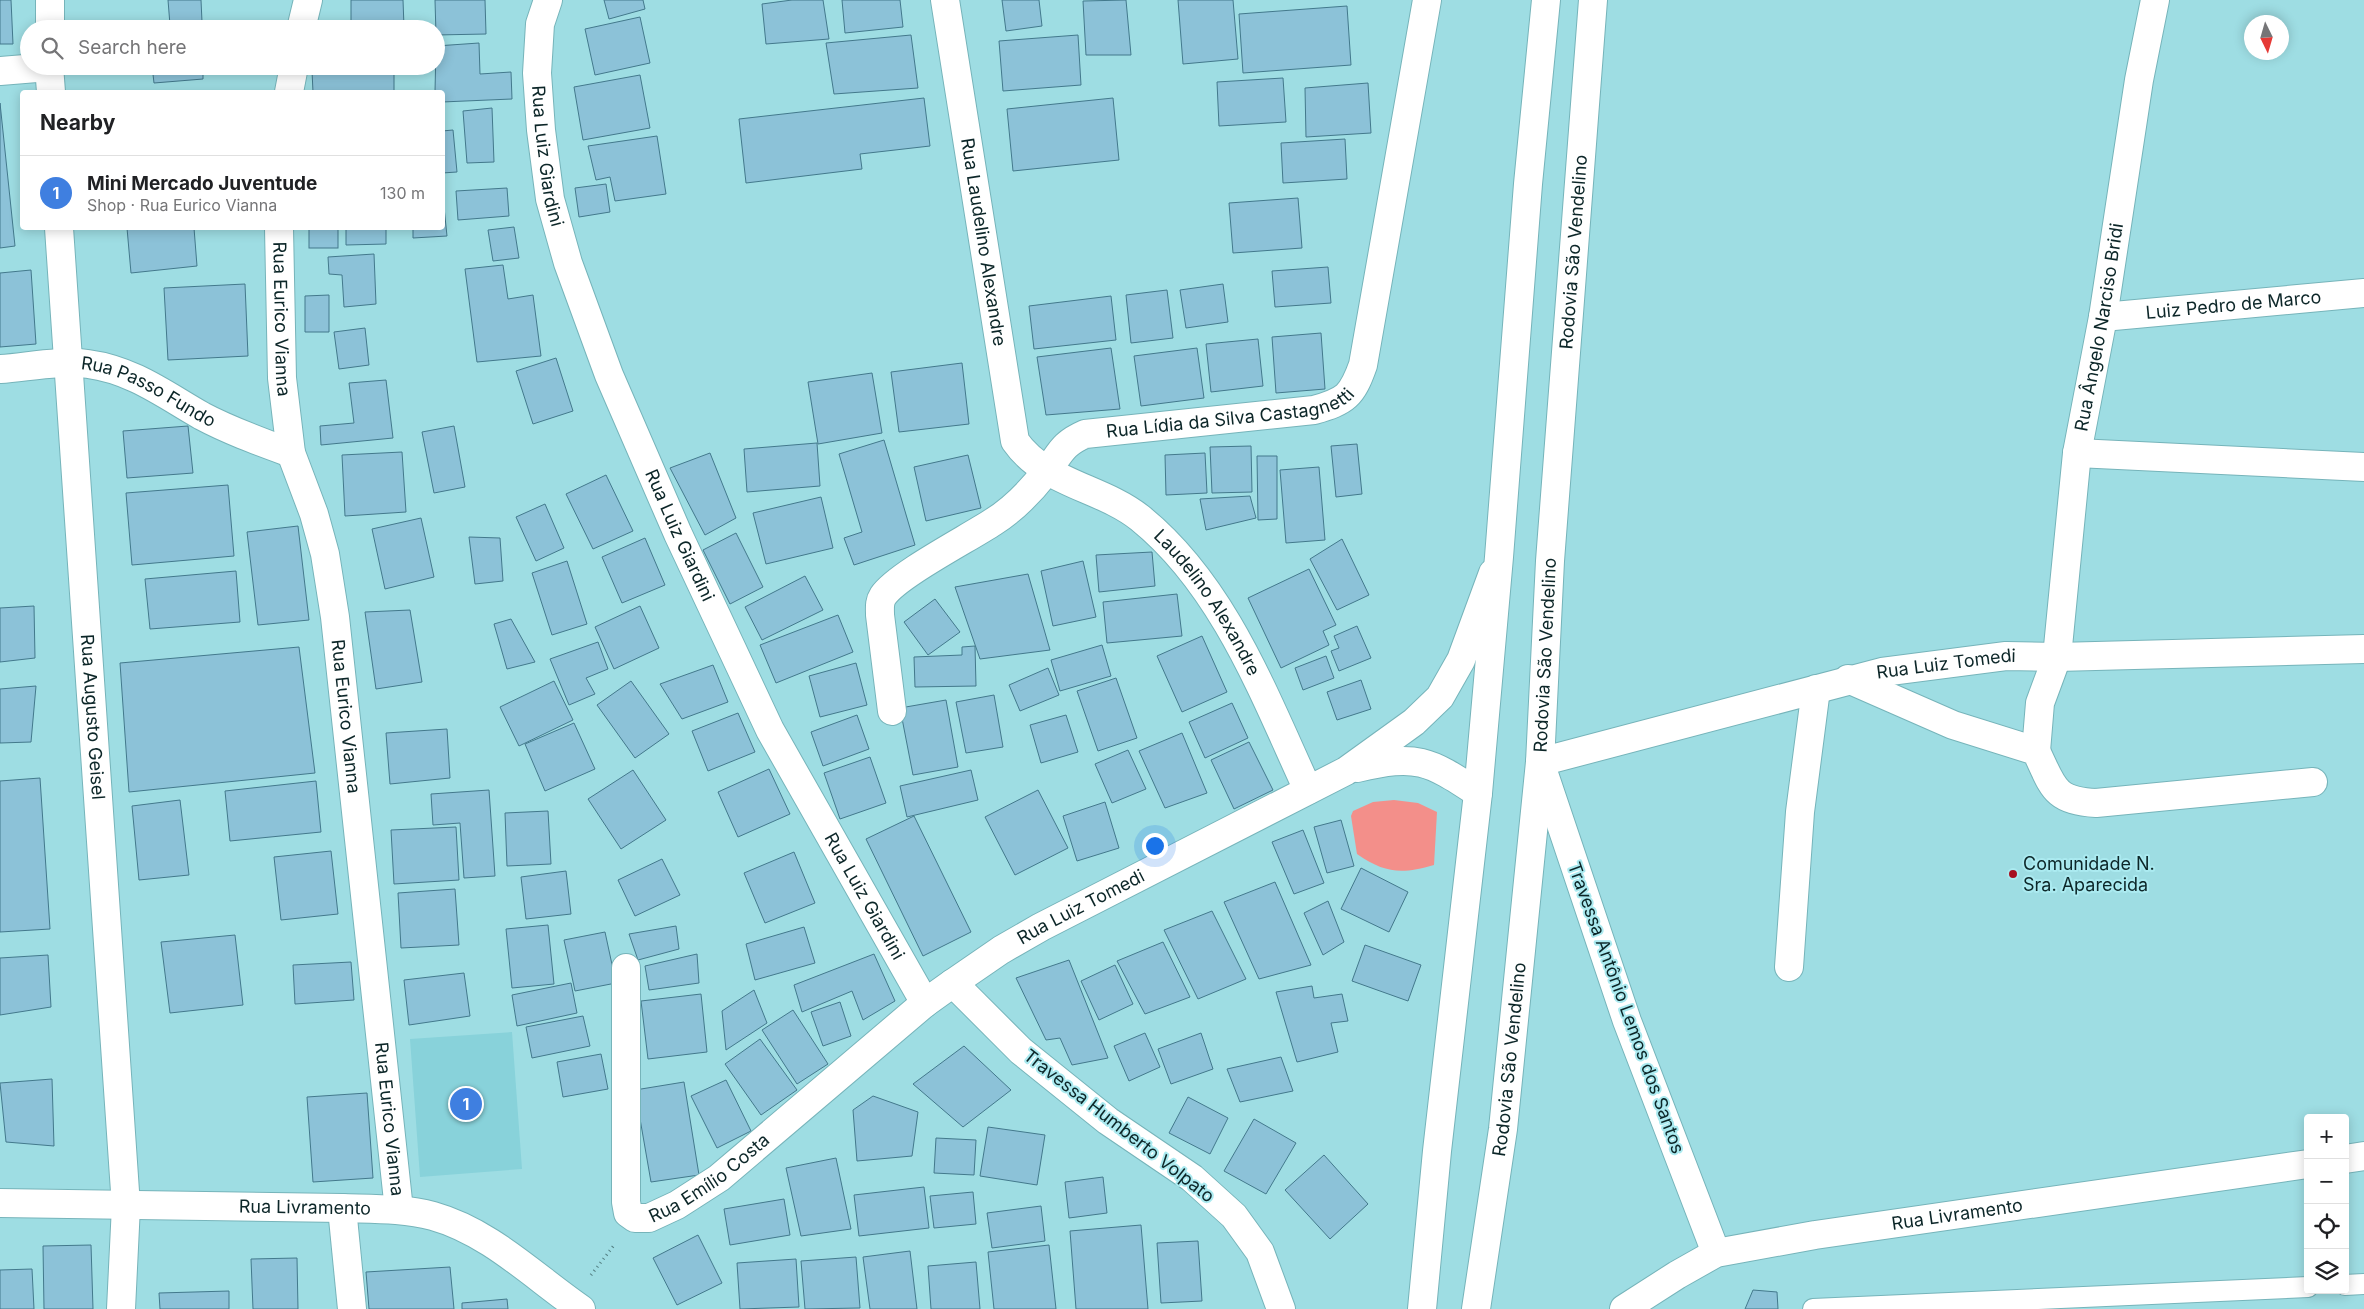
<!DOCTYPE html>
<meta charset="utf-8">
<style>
:root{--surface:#fff;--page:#f2f2f2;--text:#202124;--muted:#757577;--line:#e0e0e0;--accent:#a71021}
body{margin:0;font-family:Inter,sans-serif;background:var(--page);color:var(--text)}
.controls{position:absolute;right:15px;bottom:15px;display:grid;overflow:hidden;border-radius:5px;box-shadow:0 2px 12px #0003}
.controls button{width:45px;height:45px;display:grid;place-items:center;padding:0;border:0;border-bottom:1px solid var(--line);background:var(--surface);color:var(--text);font:25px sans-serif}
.compass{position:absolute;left:2244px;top:15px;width:45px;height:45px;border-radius:50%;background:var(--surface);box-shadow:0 2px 12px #0003;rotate:175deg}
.you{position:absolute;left:1154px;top:845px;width:18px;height:18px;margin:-12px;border:4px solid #fff;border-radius:50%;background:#1a73e8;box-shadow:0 0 0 8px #1a73e833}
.badge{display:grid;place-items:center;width:32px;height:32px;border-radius:50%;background:var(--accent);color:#fff;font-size:16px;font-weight:700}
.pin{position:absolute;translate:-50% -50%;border:2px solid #fff;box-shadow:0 1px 5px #0006}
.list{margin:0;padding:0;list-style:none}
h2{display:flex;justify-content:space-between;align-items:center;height:65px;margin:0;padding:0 20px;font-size:21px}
h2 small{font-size:16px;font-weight:400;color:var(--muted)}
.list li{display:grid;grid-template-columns:32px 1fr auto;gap:15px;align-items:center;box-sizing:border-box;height:75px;padding:0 20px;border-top:1px solid var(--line)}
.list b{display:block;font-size:19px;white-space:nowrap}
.list p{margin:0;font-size:16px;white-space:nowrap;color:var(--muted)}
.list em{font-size:16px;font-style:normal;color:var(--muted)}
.icon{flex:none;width:28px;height:28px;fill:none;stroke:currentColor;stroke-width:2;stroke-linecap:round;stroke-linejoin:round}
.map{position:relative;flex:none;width:2364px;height:1309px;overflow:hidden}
.search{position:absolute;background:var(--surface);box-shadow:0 2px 12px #0003;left:20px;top:20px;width:425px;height:55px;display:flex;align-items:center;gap:12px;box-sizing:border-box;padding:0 18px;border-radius:28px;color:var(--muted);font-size:19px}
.panel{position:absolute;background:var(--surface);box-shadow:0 2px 12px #0003;left:20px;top:90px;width:425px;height:140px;border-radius:5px}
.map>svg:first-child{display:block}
</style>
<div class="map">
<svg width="2364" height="1309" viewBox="0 0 2364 1309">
<rect width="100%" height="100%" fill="#9edde3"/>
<path fill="#88d2da" d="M512,1032L522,1169L420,1177L410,1039Z"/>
<path fill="#f38f8a" d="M1394,800L1418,803L1437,812L1434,865C1402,874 1386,874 1357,854L1351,816L1353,811L1373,802Z"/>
<g fill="#8cc2d8" stroke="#43798c">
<path d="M0,0H11L13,44H0Z"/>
<path d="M168,0H201L202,22L170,25Z"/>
<path d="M351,0H403L404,27L351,28Z"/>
<path d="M435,0H485L486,34L436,35Z"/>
<path d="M604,0H643L645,9L609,19Z"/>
<path d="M792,0H823L829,39L766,44L762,4Z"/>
<path d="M842,0H900L903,27L845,33Z"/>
<path d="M1002,0H1039L1042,26L1006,31Z"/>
<path d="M1126,0L1131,55H1086L1083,1Z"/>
<path d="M1178,0H1233L1238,59L1183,64Z"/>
<path d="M1347,6L1351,65L1243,73L1239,14Z"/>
<path d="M640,17L650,63L595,75L585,29Z"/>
<path d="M161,22V29H104V27Z"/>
<path d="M911,35L918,88L834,94L826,43Z"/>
<path d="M1078,35L1081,85L1003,91L999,41Z"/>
<path d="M479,43L480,74L511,72L512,99L442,102V92H435L436,46Z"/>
<path d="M152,66H203V79L154,83Z"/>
<path d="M339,66H394V92H313L312,71H339Z"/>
<path d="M640,75L650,128L583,140L574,87Z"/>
<path d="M1283,78L1286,122L1219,126L1217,82Z"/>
<path d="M1368,83L1371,133L1306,137L1305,88Z"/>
<path d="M924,98L930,146L860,154L862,169L746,183L739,119Z"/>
<path d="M1113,98L1119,160L1013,171L1007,109Z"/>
<path d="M0,103L15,246L0,248Z"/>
<path d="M492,108L494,162L467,163L463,111Z"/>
<path d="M453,130L457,172L442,173V131Z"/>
<path d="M657,136L666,194L615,201L610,177L596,180L588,146Z"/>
<path d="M1345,139L1347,179L1283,183L1281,143Z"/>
<path d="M606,184L610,212L579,217L575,188Z"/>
<path d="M442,188L447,236L413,238V228H442Z"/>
<path d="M507,188L509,216L458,220L456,191Z"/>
<path d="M1298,198L1302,248L1233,253L1229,203Z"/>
<path d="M514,227L519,258L493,261L488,230Z"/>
<path d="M127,228H194L197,266L131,273Z"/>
<rect x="309" y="228" width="29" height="20"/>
<path d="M346,228H386V244L346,245Z"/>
<path d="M374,254L376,304L344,307L342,275L329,274L328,257Z"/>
<path d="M503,265L508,299L533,295L541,356L477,362L465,269Z"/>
<path d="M1328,267L1331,303L1275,307L1272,271Z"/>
<path d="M31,270L36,344L0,347V273Z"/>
<path d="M245,284L248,356L168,360L164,288Z"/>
<path d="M1223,284L1228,322L1186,328L1180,290Z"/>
<path d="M1167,290L1173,338L1131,343L1126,295Z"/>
<path d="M329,295V332H305V296Z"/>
<path d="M1111,296L1116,340L1034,349L1029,306Z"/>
<path d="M365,328L369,365L339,369L334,332Z"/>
<path d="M1321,333L1325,389L1276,393L1272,337Z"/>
<path d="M1258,339L1263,386L1211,392L1206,344Z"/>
<path d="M1111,348L1120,409L1046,415L1037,357Z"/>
<path d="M1197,348L1204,398L1141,406L1134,356Z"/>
<path d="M556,358L573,411L533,424L516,371Z"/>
<path d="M962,363L969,424L899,432L891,372Z"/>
<path d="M872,373L882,433L818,444L808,382Z"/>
<path d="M386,380L393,438L321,445L320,426L354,423L349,383Z"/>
<path d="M188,426L193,473L127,478L123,431Z"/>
<path d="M454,426L465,487L434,493L422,432Z"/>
<path d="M884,440L915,545L854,565L844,538L862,532L839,454Z"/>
<path d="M817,443L820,486L747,492L744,449Z"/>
<path d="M1357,444L1362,494L1336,497L1331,446Z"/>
<path d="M1251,446L1252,492L1212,493L1210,447Z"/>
<path d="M402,452L406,512L345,516L342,455Z"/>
<path d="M710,453L736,518L705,535L670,468Z"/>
<path d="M1205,453L1207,493L1166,495L1165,455Z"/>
<path d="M968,455L981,508L926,521L914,467Z"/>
<path d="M1257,456H1277V519L1258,520Z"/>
<path d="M1319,467L1325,540L1286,543L1280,470Z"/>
<path d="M606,475L633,531L593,549L566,494Z"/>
<path d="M228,485L234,556L132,565L126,493Z"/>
<path d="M1250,496L1256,518L1206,530L1200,499Z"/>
<path d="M821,497L833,548L766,564L753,513Z"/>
<path d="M545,504L564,548L536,561L516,517Z"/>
<path d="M421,518L434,577L385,589L372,529Z"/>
<path d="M298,526L309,620L258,625L247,532Z"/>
<path d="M736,533L763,587L730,604L703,550Z"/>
<path d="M469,537L500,538L503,581L475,584Z"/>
<path d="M645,538L665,585L622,603L602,557Z"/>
<path d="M1342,539L1369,595L1337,610L1310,559Z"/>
<path d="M1152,552L1155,586L1099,592L1096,555Z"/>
<path d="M567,561L587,624L552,635L532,573Z"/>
<path d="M1083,561L1096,617L1053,626L1041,571Z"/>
<path d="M1309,569L1336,625L1323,631L1329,645L1281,668L1248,598Z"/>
<path d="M236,571L240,622L150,629L145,579Z"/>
<path d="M1028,574L1050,650L980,659L955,587Z"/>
<path d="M805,576L823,610L762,640L745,607Z"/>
<path d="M1177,594L1182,636L1107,643L1103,602Z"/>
<path d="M935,599L960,632L928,655L904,622Z"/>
<path d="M34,606L35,658L0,662V608Z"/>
<path d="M640,606L659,648L614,669L595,627Z"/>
<path d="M410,610L422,682L376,689L365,612Z"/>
<path d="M838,615L853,652L776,683L760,645Z"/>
<path d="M511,619L535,662L507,669L494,624Z"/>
<path d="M1357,626L1371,658L1339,671L1331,651L1339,648L1334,636Z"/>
<path d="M1202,636L1227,692L1182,712L1157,656Z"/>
<path d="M598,642L608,669L586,678L595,694L569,705L550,659Z"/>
<path d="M1102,645L1111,676L1060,691L1051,660Z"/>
<path d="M975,646L976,686L915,687L914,657L962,655V647Z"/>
<path d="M299,647L315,773L129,792L120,663Z"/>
<path d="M1326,656L1334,678L1303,690L1295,668Z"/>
<path d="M856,663L867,705L820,717L809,676Z"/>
<path d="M713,665L728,702L682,719L660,684Z"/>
<path d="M1048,668L1059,695L1020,711L1009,685Z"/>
<path d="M1116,678L1137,738L1098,751L1077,691Z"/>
<path d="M1361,680L1371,709L1337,720L1327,692Z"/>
<path d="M554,681L573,720L519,746L500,707Z"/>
<path d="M631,681L669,734L635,758L597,705Z"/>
<path d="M36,686L31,742L0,743V689Z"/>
<path d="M994,695L1003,747L966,753L956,702Z"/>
<path d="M946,700L958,767L913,775L900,708Z"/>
<path d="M1232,703L1248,738L1205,758L1189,722Z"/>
<path d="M738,713L755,752L708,771L692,731Z"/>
<path d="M857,715L869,749L823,766L811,732Z"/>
<path d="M1066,715L1078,752L1041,763L1030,725Z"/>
<path d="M574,723L595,769L545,791L525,744Z"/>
<path d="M447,729L450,778L390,784L386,733Z"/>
<path d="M1182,733L1207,793L1165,808L1139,751Z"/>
<path d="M1249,742L1273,790L1234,809L1211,760Z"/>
<path d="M1128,750L1146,789L1112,803L1095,764Z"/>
<path d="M870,757L886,803L840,819L824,773Z"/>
<path d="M769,769L790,814L738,837L718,792Z"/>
<path d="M633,770L666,820L621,849L588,799Z"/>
<path d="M971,770L978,800L907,817L900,786Z"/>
<path d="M40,778L50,929L0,932V781Z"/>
<path d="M316,781L321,832L230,841L225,791Z"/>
<path d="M489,790L495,876L464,878L460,823L433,825L431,794Z"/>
<path d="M1038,790L1068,848L1015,875L985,817Z"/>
<path d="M180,800L189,875L139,880L132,806Z"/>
<path d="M1105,802L1119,848L1077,861L1063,816Z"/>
<path d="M548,811L551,864L507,866L505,813Z"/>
<path d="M914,816L971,932L923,956L866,839Z"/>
<path d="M1341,820L1354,866L1327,873L1314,827Z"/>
<path d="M456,827L459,880L394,884L391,830Z"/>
<path d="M1303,830L1324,883L1294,894L1272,842Z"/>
<path d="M331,851L338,914L281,920L274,857Z"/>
<path d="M794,852L815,903L765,923L744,873Z"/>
<path d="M662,859L680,895L635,916L618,880Z"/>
<path d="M1361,868L1408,892L1389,932L1341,909Z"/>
<path d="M566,871L571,914L526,919L521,877Z"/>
<path d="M1275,882L1311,965L1259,979L1224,902Z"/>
<path d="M455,889L459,945L401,948L398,893Z"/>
<path d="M1328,901L1344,942L1323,955L1304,913Z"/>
<path d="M1212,911L1246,979L1198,999L1164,930Z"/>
<path d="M548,925L554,984L512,988L506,929Z"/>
<path d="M676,926L679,949L638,960L629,934Z"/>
<path d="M804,927L815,963L755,980L746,944Z"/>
<path d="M605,932L616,983L575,991L564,940Z"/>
<path d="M235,935L243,1005L170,1013L161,942Z"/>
<path d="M1163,942L1190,997L1145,1014L1117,961Z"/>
<path d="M1365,945L1421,965L1408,1001L1352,981Z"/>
<path d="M697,954L699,983L649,990L645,966Z"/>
<path d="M874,954L895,1001L863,1020L852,991L802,1012L794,985Z"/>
<path d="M48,955L51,1007L0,1015V958Z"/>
<path d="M1069,960L1108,1058L1072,1065L1060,1038L1046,1040L1016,978Z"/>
<path d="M351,962L354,1000L295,1004L293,965Z"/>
<path d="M1115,965L1133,1004L1099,1020L1081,981Z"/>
<path d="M464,973L470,1016L409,1025L404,980Z"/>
<path d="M571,983L577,1013L517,1026L512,995Z"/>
<path d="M1312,986L1314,998L1342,994L1348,1021L1331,1023L1338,1052L1297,1062L1276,992Z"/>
<path d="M754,990L767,1023L726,1050L722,1011Z"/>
<path d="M701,994L707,1052L648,1059L641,1001Z"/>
<path d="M840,1002L851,1036L823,1046L811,1012Z"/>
<path d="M793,1010L828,1064L797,1084L762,1030Z"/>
<path d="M583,1016L590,1046L532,1058L526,1027Z"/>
<path d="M1145,1033L1160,1067L1129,1081L1114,1046Z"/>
<path d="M1201,1033L1213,1069L1171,1084L1158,1049Z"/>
<path d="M760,1039L797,1090L761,1115L725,1064Z"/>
<path d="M964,1046L1011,1090L963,1127L913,1084Z"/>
<path d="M601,1054L608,1089L563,1097L557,1062Z"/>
<path d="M1281,1057L1293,1091L1240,1102L1227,1069Z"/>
<path d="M52,1079L54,1146L6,1142L0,1083Z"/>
<path d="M726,1080L751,1131L717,1148L691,1096Z"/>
<path d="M684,1082L699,1175L651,1182L635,1090Z"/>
<path d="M367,1093L373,1178L313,1182L307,1097Z"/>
<path d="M873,1096L918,1112L912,1156L857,1161L853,1110Z"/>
<path d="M1188,1097L1228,1118L1210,1154L1169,1133Z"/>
<path d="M1254,1119L1296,1143L1266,1194L1224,1171Z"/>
<path d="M988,1127L1045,1135L1037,1185L980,1176Z"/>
<path d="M936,1138L976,1140L974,1175L934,1173Z"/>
<path d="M1324,1155L1368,1204L1330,1239L1285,1190Z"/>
<path d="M836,1158L851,1229L801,1236L786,1168Z"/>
<path d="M1103,1177L1107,1213L1069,1218L1065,1182Z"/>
<path d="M924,1187L929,1228L859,1236L854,1195Z"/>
<path d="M973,1192L976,1224L934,1228L930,1196Z"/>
<path d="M784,1199L790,1235L730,1245L724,1209Z"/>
<path d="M1041,1206L1045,1241L992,1248L987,1213Z"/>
<path d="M1141,1225L1148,1309H1076L1070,1231Z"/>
<path d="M698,1235L722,1283L677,1305L653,1258Z"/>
<path d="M1198,1241L1202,1301L1161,1303L1157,1243Z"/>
<path d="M91,1245L93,1309H44L43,1246Z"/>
<path d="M1049,1245L1056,1309H994L988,1252Z"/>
<path d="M910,1251L917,1309H870L863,1257Z"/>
<path d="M856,1257L860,1308L805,1309L801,1261Z"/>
<path d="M297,1258L298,1309H253L251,1259Z"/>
<path d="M796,1259L799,1307L740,1309L737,1263Z"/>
<path d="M976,1262L980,1309H931L928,1266Z"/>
<path d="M450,1267L454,1309H369L366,1272Z"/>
<path d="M32,1269L34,1309H0V1270Z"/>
<path d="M1753,1290L1777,1292L1778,1309H1745Z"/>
<path d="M229,1291V1309H160L159,1293Z"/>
<path d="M507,1299L508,1309H462V1303Z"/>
</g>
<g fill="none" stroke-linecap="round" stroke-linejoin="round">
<defs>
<g id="service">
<path d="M2345,1285L2364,1284"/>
<path d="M1813,1309L2308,1287"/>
</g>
<g id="minor">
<path id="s1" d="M548,0L540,24L537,73L541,130L550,199L568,263L609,375L678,534L770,730L925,1003L953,983"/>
<path id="s2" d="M945,0L1015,441C1045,484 1101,487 1140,518C1224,586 1264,695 1308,790"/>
<path d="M50,29V0"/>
<path d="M301,29L308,0"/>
<path d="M49,66L51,92"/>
<path d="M0,71L49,67"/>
<path d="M289,92L294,66"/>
<path id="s3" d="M59,228L126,1206L121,1309"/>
<path id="s4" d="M279,228L282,378L291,453L314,514L325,554L335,617L399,1210"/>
<path id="s5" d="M2103,317L2364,293"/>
<path id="s6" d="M0,369C28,367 60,360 88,364C133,370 165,395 202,416C230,431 261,442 291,453"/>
<path d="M2077,453L2364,467"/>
<path d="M1848,679L1953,725L2036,751C2053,786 2053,801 2096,803L2313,782"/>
<path id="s7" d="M892,711L880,615C880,608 879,602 883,596C897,575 969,538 993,522C1014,509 1030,492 1045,473C1061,454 1060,445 1085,434L1314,410C1346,401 1352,396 1363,365L1427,0"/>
<path id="s8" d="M2036,751L2040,703L2057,657L2077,453L2103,317L2139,80L2155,0"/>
<path d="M1789,967L1800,812L1816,689"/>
<path id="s9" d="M626,968V1202L628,1213L635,1218H649L677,1205L719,1178L925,1003"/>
<path d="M342,1208L352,1309"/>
</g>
<g id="tertiary">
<path d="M1357,768C1417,754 1428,760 1478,793"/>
<path id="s10" d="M1716,1253L1627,1021L1540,762L1882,672L2006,656L2057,657L2364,649"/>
<path id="s11" d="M1281,1309L1260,1252L1234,1216L1192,1178L1108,1121L1021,1051L953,983L1001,950L1041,927L1346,771L1414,722L1440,697L1461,660L1493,573"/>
</g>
<g id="secondary">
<path d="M2345,1159L2364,1156"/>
<path id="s12" d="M0,1203L342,1208C372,1209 404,1208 433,1216C490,1232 533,1276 581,1309"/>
<path id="s13" d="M1624,1309L1677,1275L1716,1253L1815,1235L2308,1164"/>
</g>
<g id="trunk">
<path d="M1422,1309L1437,1151L1478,793L1499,557L1528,184L1546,0"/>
<path id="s14" d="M1476,1309L1503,1129L1540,762L1550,561L1593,0"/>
</g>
</defs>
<use href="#service" stroke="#76b4ba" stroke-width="22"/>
<use href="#minor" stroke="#76b4ba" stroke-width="30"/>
<use href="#tertiary" stroke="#76b4ba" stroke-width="30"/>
<use href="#secondary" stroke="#76b4ba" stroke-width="30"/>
<use href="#trunk" stroke="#76b4ba" stroke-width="30"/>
<path stroke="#537f82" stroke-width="3" stroke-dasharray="1 4" stroke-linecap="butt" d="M591,1275L615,1244"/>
<use href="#service" stroke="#fff" stroke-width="20"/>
<use href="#minor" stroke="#fff" stroke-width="28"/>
<use href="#tertiary" stroke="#fff" stroke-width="28"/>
<use href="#secondary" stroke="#fff" stroke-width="28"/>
<use href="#trunk" stroke="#fff" stroke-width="28"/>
</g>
<circle fill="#a71021" stroke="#abeaf0" stroke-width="2" cx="2013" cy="874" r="5"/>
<g text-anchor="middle" stroke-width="4" stroke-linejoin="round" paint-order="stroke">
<g font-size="18" fill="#0c2628" stroke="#abeaf0">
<text dy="6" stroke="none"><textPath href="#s1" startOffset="158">Rua Luiz Giardini</textPath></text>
<text dy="6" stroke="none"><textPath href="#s2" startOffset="245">Rua Laudelino Alexandre</textPath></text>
<text dy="6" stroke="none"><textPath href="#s14" startOffset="1062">Rodovia São Vendelino</textPath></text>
<text dy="6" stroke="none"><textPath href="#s5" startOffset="131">Luiz Pedro de Marco</textPath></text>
<text dy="6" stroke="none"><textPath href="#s4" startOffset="91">Rua Eurico Vianna</textPath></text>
<text dy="6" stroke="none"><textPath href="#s8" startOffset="430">Rua Ângelo Narciso Bridi</textPath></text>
<text dy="6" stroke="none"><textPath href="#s6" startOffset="155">Rua Passo Fundo</textPath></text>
<text dy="6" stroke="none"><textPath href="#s7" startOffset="525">Rua Lídia da Silva Castagnetti</textPath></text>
<text dy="6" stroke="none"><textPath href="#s1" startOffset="562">Rua Luiz Giardini</textPath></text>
<text dy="6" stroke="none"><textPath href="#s2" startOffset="704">Laudelino Alexandre</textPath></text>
<text dy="6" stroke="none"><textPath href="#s14" startOffset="658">Rodovia São Vendelino</textPath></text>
<text dy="6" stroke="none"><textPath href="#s10" startOffset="940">Rua Luiz Tomedi</textPath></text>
<text dy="6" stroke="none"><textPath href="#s4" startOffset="496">Rua Eurico Vianna</textPath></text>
<text dy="6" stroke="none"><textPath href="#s3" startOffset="490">Rua Augusto Geisel</textPath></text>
<text dy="6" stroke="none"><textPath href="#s1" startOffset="968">Rua Luiz Giardini</textPath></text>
<text dy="6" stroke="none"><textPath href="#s11" startOffset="620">Rua Luiz Tomedi</textPath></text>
<text transform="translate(1626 1008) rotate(70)" y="6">Travessa Antônio Lemos dos Santos</text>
<text dy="6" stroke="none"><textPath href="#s14" startOffset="252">Rodovia São Vendelino</textPath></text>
<text dy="6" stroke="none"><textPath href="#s4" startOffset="901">Rua Eurico Vianna</textPath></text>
<text transform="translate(1119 1126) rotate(38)" y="6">Travessa Humberto Volpato</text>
<text dy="6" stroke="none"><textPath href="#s9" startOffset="340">Rua Emílio Costa</textPath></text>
<text dy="6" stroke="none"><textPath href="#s12" startOffset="305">Rua Livramento</textPath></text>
<text dy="6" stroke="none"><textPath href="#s13" startOffset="352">Rua Livramento</textPath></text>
</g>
<g font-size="18" fill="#0c2628" stroke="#abeaf0" text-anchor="start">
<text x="2023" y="870">Comunidade N.<tspan x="2023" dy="21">Sra. Aparecida</tspan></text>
</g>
</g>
</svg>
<div class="controls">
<button>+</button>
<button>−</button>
<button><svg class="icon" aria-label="locate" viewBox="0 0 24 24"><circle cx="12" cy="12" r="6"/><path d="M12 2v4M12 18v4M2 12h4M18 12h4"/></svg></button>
<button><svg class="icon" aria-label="layers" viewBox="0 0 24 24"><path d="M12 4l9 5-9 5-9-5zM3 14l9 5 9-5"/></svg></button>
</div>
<svg class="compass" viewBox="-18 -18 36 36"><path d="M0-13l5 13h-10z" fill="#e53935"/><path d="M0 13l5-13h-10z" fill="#757577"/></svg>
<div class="you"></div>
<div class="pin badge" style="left:466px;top:1104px;background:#3f7fe0">1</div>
<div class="search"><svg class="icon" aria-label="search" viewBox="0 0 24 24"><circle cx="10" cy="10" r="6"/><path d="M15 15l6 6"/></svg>Search here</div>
<section class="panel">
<h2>Nearby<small></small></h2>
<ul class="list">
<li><span class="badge" style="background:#3f7fe0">1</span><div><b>Mini Mercado Juventude</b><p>Shop · Rua Eurico Vianna</p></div><em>130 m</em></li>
</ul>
</section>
</div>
